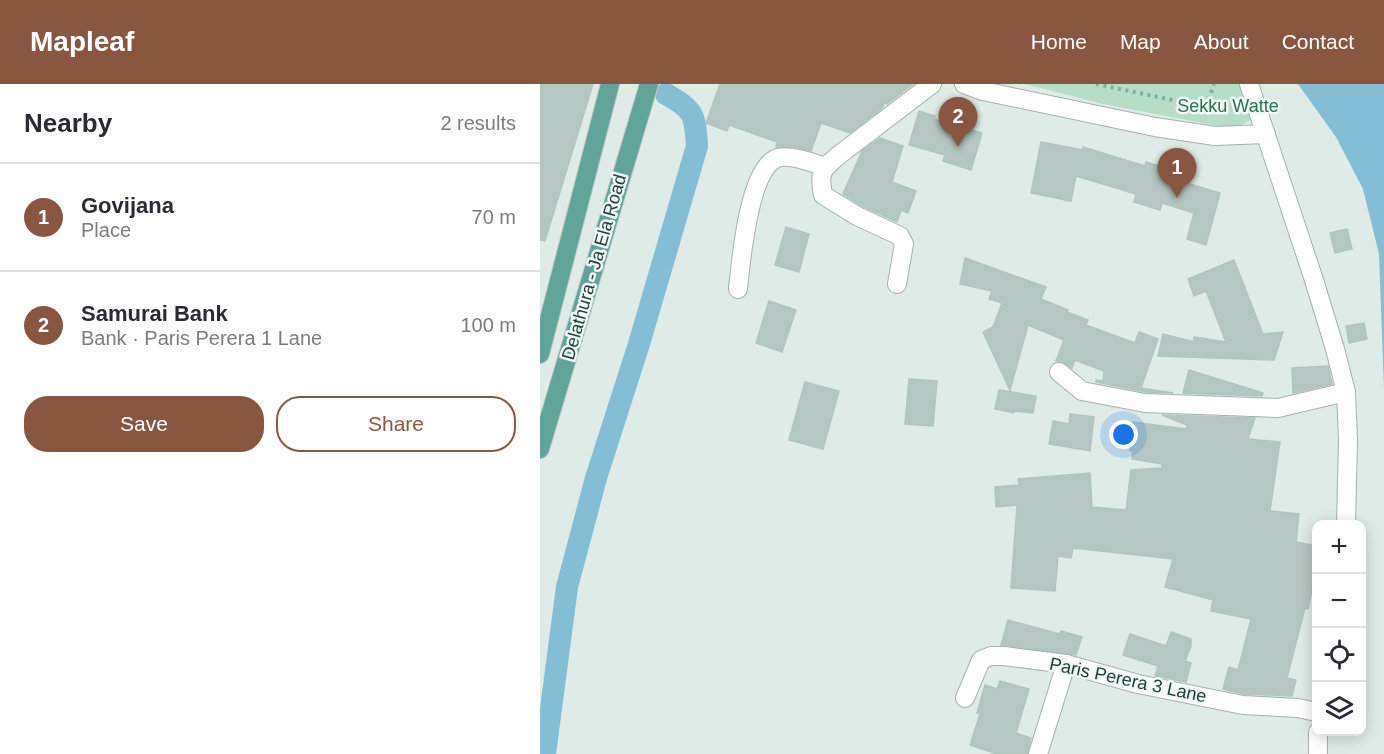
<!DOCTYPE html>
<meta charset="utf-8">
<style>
:root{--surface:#fff;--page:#f2f2f3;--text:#2b2b33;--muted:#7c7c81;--line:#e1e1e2;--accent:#89573f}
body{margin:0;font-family:Helvetica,sans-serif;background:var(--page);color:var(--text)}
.controls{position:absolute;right:18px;bottom:18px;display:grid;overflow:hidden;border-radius:12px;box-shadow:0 3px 15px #0003}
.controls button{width:54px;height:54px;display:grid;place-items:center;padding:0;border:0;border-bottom:2px solid var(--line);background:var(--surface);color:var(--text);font:30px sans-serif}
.you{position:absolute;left:584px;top:351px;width:21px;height:21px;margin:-15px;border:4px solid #fff;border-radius:50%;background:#1a73e8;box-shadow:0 0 0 9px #1a73e833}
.badge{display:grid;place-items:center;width:39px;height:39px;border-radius:50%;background:var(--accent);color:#fff;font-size:20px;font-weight:700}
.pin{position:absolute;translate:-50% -50px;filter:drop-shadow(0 2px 3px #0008)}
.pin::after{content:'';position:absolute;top:32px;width:21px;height:18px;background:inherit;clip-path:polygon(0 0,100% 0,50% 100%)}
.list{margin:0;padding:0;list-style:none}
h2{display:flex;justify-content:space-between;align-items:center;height:78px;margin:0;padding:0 24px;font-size:26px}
h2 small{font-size:20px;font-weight:400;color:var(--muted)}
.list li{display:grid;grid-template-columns:39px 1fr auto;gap:18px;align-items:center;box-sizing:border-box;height:108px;padding:0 24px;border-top:2px solid var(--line)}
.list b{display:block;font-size:22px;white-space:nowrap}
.list p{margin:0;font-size:20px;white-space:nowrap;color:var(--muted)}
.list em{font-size:20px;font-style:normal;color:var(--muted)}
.actions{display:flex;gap:12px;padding:18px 24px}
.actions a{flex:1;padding:14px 0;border:2px solid var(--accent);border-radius:24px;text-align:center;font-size:21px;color:var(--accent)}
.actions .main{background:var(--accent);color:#fff}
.icon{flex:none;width:33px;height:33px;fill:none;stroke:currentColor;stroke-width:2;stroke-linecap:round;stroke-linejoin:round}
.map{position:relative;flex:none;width:844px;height:670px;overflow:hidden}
header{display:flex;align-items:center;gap:36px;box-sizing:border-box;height:84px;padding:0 30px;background:var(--accent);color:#fff}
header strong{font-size:28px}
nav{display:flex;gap:33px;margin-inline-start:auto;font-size:21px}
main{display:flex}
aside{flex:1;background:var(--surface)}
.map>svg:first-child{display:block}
</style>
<header>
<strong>Mapleaf</strong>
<nav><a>Home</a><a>Map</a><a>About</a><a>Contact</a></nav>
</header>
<main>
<aside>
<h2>Nearby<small>2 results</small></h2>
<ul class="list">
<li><span class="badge">1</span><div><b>Govijana</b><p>Place</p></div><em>70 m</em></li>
<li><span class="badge">2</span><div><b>Samurai Bank</b><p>Bank · Paris Perera 1 Lane</p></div><em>100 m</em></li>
</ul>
<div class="actions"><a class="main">Save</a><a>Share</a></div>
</aside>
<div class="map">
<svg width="844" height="670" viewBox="0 0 844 670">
<rect width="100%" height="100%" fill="#dfebe7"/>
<path fill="#b6dec6" d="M485,0H707L716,33L694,45L563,20Z"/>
<path fill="#83bed4" d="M758,0H844V305L839,170L823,105L796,53Z"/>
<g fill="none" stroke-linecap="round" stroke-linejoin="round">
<path stroke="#83bed4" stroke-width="22" d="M5,670L27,503L56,394L99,260L157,62C155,30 154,26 126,10"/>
</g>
<g fill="#b4c6c1" stroke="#b1c5bf" stroke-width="1.5">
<path d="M0,0H53L5,157L0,156Z"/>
<path d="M180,0H373L347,20L344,19L342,24L310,49L281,39L271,67L254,63H236L237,58L189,41L187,47L166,39Z"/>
<path d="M379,27L395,32L394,35L442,49L431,86L403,77L405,71L369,61Z"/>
<path d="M340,54L363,62L352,98L376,107L368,129L361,126L357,138L322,122L303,110L322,67Z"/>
<path d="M501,58L543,66V63L605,82L606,78L632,86L630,94L680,109L666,161L647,155L654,129L622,119L620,126L594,118L596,110L536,92L531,117L491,109Z"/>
<path d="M246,143L269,150L259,188L235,181Z"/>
<path d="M807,145L812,165L795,169L790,149Z"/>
<path d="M425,174L506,203L501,215L528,226L527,228L548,236L546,241L595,259L599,248L618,255L601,304L633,309L606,308L556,298V296L563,297L564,287L535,276L532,284L521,277H516L524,256L488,241L470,306L443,248L453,243L462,219L449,215L452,207L420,200Z"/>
<path d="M694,176L723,250L743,248L734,276L618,272L623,250L654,258V253L686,258L666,207L654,212L648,195Z"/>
<path d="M229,217L256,226L242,268L216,259Z"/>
<path d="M824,239L827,255L809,259L806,242Z"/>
<path d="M788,282L792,300L753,309L752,284Z"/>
<path d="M649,286L723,309L722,312L643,309Z"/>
<path d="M369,295L397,297L393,342L365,340Z"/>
<path d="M265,298L299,307L283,365L249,356Z"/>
<path d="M459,306L496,312L493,329L475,327L474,329L455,325Z"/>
<path d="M530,330L554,333L550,367L509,360L513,337L529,340Z"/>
<path d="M622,331L715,334L708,355L740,358L730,427L759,430L756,458L777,462V484L768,525L765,524L747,594L756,596L752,612L704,610L683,605L689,583L698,586L711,535L671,527L673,516L625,503L633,475L533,464L531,474L518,472L515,507L471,504L477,421L456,423L455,403L479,401L478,395L550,389L552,423L586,426L591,386L622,384V380L592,375L593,367H590L593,338L646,345L647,341Z"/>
<path d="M468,536L520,550L521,547L542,553L536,571L461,561Z"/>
<path d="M631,548L651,555V562L645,577L651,579L646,598L615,592L618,582L583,571L590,550L626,562Z"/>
<path d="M460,597L489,605L476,649L491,654L487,670H457L430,661L440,630L437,629L445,601L457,605Z"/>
</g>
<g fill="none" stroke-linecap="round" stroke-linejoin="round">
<defs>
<g id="minor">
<path d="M424,0L443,7L615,43L675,52L726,50"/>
<path d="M709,0L774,196L795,265L806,308L808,356L806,440"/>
<path d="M357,200L364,160L360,152L317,132L283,111C279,88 281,86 299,71L392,0"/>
<path d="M198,205C201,177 208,90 235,75C246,69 274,79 285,83"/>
<path d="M519,288L542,307L605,319L738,324L806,308"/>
<path d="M425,614L441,576L451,572H464L526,580L598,600L703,621L758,624L776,628"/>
<path d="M498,670L526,580"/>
<path d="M778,670V648"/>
</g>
<g id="major">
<path d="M0,270L70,0"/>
<path d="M0,365L109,0"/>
</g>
</defs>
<use href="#minor" stroke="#a2b3af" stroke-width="20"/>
<use href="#major" stroke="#c0c8c7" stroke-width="20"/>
<path stroke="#7db1a7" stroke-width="4" stroke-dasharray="3 4.5" stroke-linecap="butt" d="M556,0L666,23L674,0"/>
<use href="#minor" stroke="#fff" stroke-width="18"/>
<use href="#major" stroke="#60a49a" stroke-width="18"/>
</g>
<g text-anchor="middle" stroke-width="5" stroke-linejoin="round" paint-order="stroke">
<g font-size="18" fill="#27754f" stroke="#eff8f4">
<text x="688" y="28">Sekku Watte</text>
</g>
<g font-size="18" fill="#1f3c38" stroke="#eff8f4">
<text transform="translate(54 183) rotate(-74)" y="6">Delathura - Ja Ela Road</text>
<text transform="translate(588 596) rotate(12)" y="6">Paris Perera 3 Lane</text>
</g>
</g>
</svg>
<div class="controls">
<button>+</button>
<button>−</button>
<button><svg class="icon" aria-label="locate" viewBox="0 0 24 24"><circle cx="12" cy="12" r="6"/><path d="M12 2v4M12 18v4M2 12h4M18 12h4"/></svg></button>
<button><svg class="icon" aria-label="layers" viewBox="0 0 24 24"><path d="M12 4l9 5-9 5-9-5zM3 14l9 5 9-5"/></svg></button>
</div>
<div class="you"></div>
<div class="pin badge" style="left:637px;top:114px">1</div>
<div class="pin badge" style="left:418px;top:63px">2</div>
</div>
</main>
